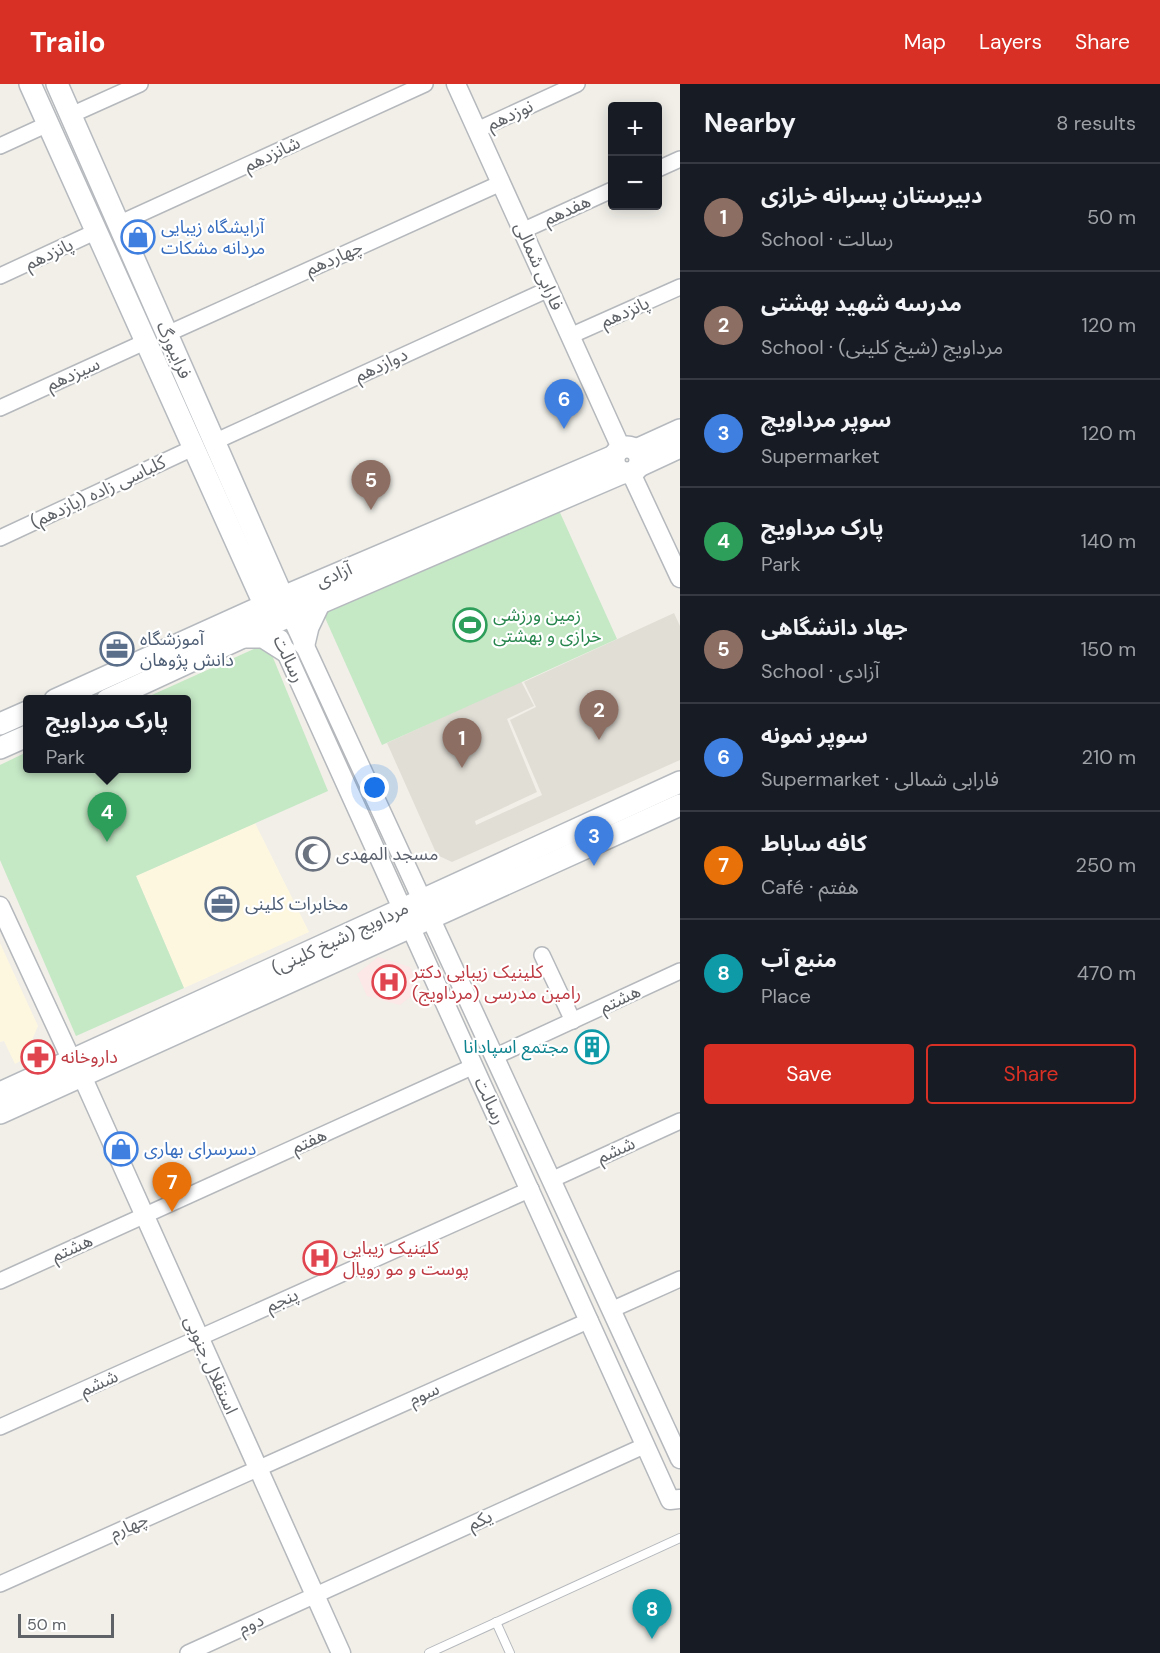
<!DOCTYPE html>
<meta charset="utf-8">
<style>
:root{--surface:#171b24;--page:#20242c;--text:#f1f3f6;--muted:#9ea1a6;--line:#363941;--accent:#d93025}
body{margin:0;font-family:"DM Sans","Noto Sans Arabic",sans-serif;background:var(--page);color:var(--text)}
.controls{position:absolute;right:18px;top:18px;display:grid;overflow:hidden;border-radius:6px;box-shadow:0 3px 15px #0003}
.controls button{width:54px;height:54px;display:grid;place-items:center;padding:0;border:0;border-bottom:2px solid var(--line);background:var(--surface);color:var(--text);font:30px sans-serif}
.scale{position:absolute;left:18px;bottom:15px;width:96px;box-sizing:border-box;padding-left:6px;border:3px solid #5f6368;border-top:0;font-size:16px;line-height:21px;white-space:nowrap;color:#5f6368;-webkit-text-stroke:4px #fff;paint-order:stroke}
.you{position:absolute;left:375px;top:704px;width:21px;height:21px;margin:-15px;border:4px solid #fff;border-radius:50%;background:#1a73e8;box-shadow:0 0 0 9px #1a73e833}
.badge{display:grid;place-items:center;width:39px;height:39px;border-radius:50%;background:var(--accent);color:#fff;font-size:20px;font-weight:700}
.pin{position:absolute;translate:-50% -50px;filter:drop-shadow(0 2px 3px #0008)}
.pin::after{content:'';position:absolute;top:32px;width:21px;height:18px;background:inherit;clip-path:polygon(0 0,100% 0,50% 100%)}
.popup{position:absolute;left:23px;top:611px;width:168px;height:78px;box-sizing:border-box;display:grid;place-content:center;border-radius:6px;background:var(--surface);filter:drop-shadow(0 2px 4px #0005);font-size:20px;white-space:nowrap;color:var(--muted)}
.popup b{font-size:22px;color:var(--text)}
.popup::after{content:'';position:absolute;left:50%;top:100%;margin-left:-12px;border:12px solid transparent;border-top-color:var(--surface)}
.list{margin:0;padding:0;list-style:none}
h2{display:flex;justify-content:space-between;align-items:center;height:78px;margin:0;padding:0 24px;font-size:26px}
h2 small{font-size:20px;font-weight:400;color:var(--muted)}
.list li{display:grid;grid-template-columns:39px 1fr auto;gap:18px;align-items:center;box-sizing:border-box;height:108px;padding:0 24px;border-top:2px solid var(--line)}
.list b{display:block;font-size:22px;white-space:nowrap}
.list p{margin:0;font-size:20px;white-space:nowrap;color:var(--muted)}
.list em{font-size:20px;font-style:normal;color:var(--muted)}
.actions{display:flex;gap:12px;padding:18px 24px}
.actions a{flex:1;padding:14px 0;border:2px solid var(--accent);border-radius:6px;text-align:center;font-size:21px;color:var(--accent)}
.actions .main{background:var(--accent);color:#fff}
.map{position:relative;flex:none;width:680px;height:1569px;overflow:hidden}
header{display:flex;align-items:center;gap:36px;box-sizing:border-box;height:84px;padding:0 30px;background:var(--accent);color:#fff}
header strong{font-size:28px}
nav{display:flex;gap:33px;margin-inline-start:auto;font-size:21px}
main{display:flex}
aside{flex:1;background:var(--surface)}
.map>svg:first-child{display:block}
</style>
<header>
<strong>Trailo</strong>
<nav><a>Map</a><a>Layers</a><a>Share</a></nav>
</header>
<main>
<div class="map">
<svg width="680" height="1569" viewBox="0 0 680 1569">
<rect width="100%" height="100%" fill="#f1efe8"/>
<g fill="#fef7e0">
<path d="M255,739L309,848L184,904L136,792Z"/>
<path d="M0,859L38,942L24,975L15,980L4,957L0,958Z"/>
</g>
<path fill="#e1ded6" d="M674,529L680,542V676L452,778L437,771L387,659L521,597L534,622L507,635L537,708L475,737L476,741L542,711L510,636L536,623L524,598Z"/>
<path fill="#fce8e6" d="M378,873L410,883L420,905L400,921L367,912L357,890Z"/>
<g fill="#c5e8c5">
<path d="M557,422L617,555L382,661L322,527Z"/>
<path d="M267,559L328,707L136,792L184,904L76,952L0,776V681L27,668V684H186V616L143,615Z"/>
</g>
<g fill="none" stroke-linecap="round" stroke-linejoin="round">
<defs>
<g id="service">
<path d="M496,1538L510,1569"/>
<path d="M429,1569L680,1454"/>
</g>
<g id="minor">
<path d="M71,31L140,0"/>
<path d="M477,46L577,0"/>
<path d="M0,62L48,40"/>
<path d="M658,85L680,75"/>
<path d="M118,140L425,0"/>
<path d="M522,147L612,106"/>
<path d="M0,192L97,147"/>
<path d="M167,250L501,99"/>
<path d="M570,252L680,203"/>
<path d="M0,324L147,257"/>
<path d="M214,358L549,205"/>
<path d="M0,454L195,363"/>
<path d="M542,871L573,937"/>
<path d="M494,973L680,887"/>
<path d="M551,1096L680,1037"/>
<path d="M0,1197L474,982"/>
<path d="M611,1226L680,1195"/>
<path d="M0,1343L531,1105"/>
<path d="M0,1500L590,1236"/>
<path d="M188,1569L646,1361"/>
</g>
<g id="tertiary">
<path d="M456,0L621,364"/>
<path d="M631,389L680,494"/>
<path d="M291,532L680,1375"/>
<path d="M280,555L670,1416L680,1415"/>
<path d="M0,822L72,977"/>
<path d="M82,992L341,1569"/>
</g>
<g id="secondary">
<path d="M30,0L273,540"/>
<path d="M57,0L291,532"/>
<circle cx="627" cy="376" r="13"/>
<path d="M636,366L680,346"/>
<path d="M639,382L680,363"/>
<path d="M243,553H263L285,567"/>
<path d="M304,560L308,543L319,520"/>
<path d="M55,616L283,513L614,372"/>
<path d="M107,616L271,540L622,389"/>
<path d="M0,640L27,628"/>
<path d="M0,664L27,652"/>
<path d="M0,1009L680,698"/>
<path d="M0,1029L680,721"/>
</g>
</defs>
<use href="#service" stroke="#b5b8bc" stroke-width="10"/>
<use href="#minor" stroke="#b5b8bc" stroke-width="18"/>
<use href="#tertiary" stroke="#b5b8bc" stroke-width="21"/>
<use href="#secondary" stroke="#b6babf" stroke-width="24"/>
<use href="#service" stroke="#fff" stroke-width="8"/>
<use href="#minor" stroke="#fff" stroke-width="15"/>
<use href="#tertiary" stroke="#fff" stroke-width="18"/>
<use href="#secondary" stroke="#fff" stroke-width="21"/>
</g>
<defs>
<symbol id="shop-ring" viewBox="-11 -11 22 22"><circle r="9.5" fill="#fff" stroke="#3f7fe0" stroke-width="1.5"/><path d="M-5-2.5h2.3a2.7 3.5 0 0 1 5.4 0H5L5.5 6h-11ZM-1.5-2.5h3a1.5 2.3 0 0 0-3 0Z" fill="#3f7fe0"/></symbol>
<symbol id="stadium-ring" viewBox="-11 -11 22 22"><circle r="9.5" fill="#fff" stroke="#2e9e5b" stroke-width="1.5"/><path d="M0-5a6.5 5 0 1 0 0 10a6.5 5 0 1 0 0-10ZM-3.5-1.8h7v3.6h-7Z" fill="#2e9e5b"/></symbol>
<symbol id="office-ring" viewBox="-11 -11 22 22"><circle r="9.5" fill="#fff" stroke="#5c6f8a" stroke-width="1.5"/><path d="M-6-3h4V-5.5h4V-3h4V5H-6ZM-1-4.5V-3h2v-1.5ZM-6 0V1H6V0Z" fill="#5c6f8a"/></symbol>
<symbol id="mosque-ring" viewBox="-11 -11 22 22"><circle r="9.5" fill="#fff" stroke="#6b7280" stroke-width="1.5"/><path d="M3.5-4.9A6 6 0 1 0 3.5 4.9A5 5 0 1 1 3.5-4.9Z" fill="#6b7280"/></symbol>
<symbol id="hospital-ring" viewBox="-11 -11 22 22"><circle r="9.5" fill="#fff" stroke="#e0444e" stroke-width="1.5"/><path d="M-5-5h3v3.5h4V-5h3V5h-3V1.5h-4V5h-3Z" fill="#e0444e"/></symbol>
<symbol id="building-ring" viewBox="-11 -11 22 22"><circle r="9.5" fill="#fff" stroke="#0f9aa8" stroke-width="1.5"/><path d="M-4-6H4V6H1V3H-1V6H-4ZM-2.5-4.3h1.7v1.8h-1.7ZM.8-4.3h1.7v1.8H.8ZM-2.5-1h1.7V.8h-1.7ZM.8-1h1.7V.8H.8Z" fill="#0f9aa8"/></symbol>
<symbol id="pharmacy-ring" viewBox="-11 -11 22 22"><circle r="9.5" fill="#fff" stroke="#e0444e" stroke-width="1.5"/><path d="M-2-6h4v4h4v4h-4v4h-4v-4h-4v-4h4Z" fill="#e0444e"/></symbol>
</defs>
<g fill-rule="evenodd">
<use href="#shop-ring" x="119" y="134" width="38" height="38"/>
<use href="#stadium-ring" x="451" y="522" width="38" height="38"/>
<use href="#office-ring" x="98" y="546" width="38" height="38"/>
<use href="#mosque-ring" x="294" y="751" width="38" height="38"/>
<use href="#office-ring" x="203" y="801" width="38" height="38"/>
<use href="#hospital-ring" x="370" y="879" width="38" height="38"/>
<use href="#building-ring" x="573" y="944" width="38" height="38"/>
<use href="#pharmacy-ring" x="19" y="954" width="38" height="38"/>
<use href="#shop-ring" x="102" y="1046" width="38" height="38"/>
<use href="#hospital-ring" x="301" y="1155" width="38" height="38"/>
</g>
<g text-anchor="middle" stroke-width="4.5" stroke-linejoin="round" paint-order="stroke">
<g font-size="18" fill="#5f6368" stroke="#fff">
<text transform="translate(510 31) rotate(-25)" y="6">نوزدهم</text>
<text transform="translate(272 70) rotate(-25)" y="6">شانزدهم</text>
<text transform="translate(567 126) rotate(-24)" y="6">هفدهم</text>
<text transform="translate(49 170) rotate(-25)" y="6">پانزدهم</text>
<text transform="translate(334 174) rotate(-24)" y="6">چهاردهم</text>
<text transform="translate(539 182) rotate(66)" y="6">فارابی شمالی</text>
<text transform="translate(625 228) rotate(-24)" y="6">پانزدهم</text>
<text transform="translate(174 266) rotate(66)" y="6">فرایبورگ</text>
<text transform="translate(381 281) rotate(-25)" y="6">دوازدهم</text>
<text transform="translate(73 290) rotate(-24)" y="6">سیزدهم</text>
<text transform="translate(98 408) rotate(-25)" y="6">کلباسی زاده (یازدهم)</text>
<text transform="translate(334 491) rotate(-23)" y="6">آزادی</text>
<text transform="translate(289 575) rotate(65)" y="6">رسالت</text>
<text transform="translate(340 854) rotate(-25)" y="6">مرداویج (شیخ کلینی)</text>
<text transform="translate(620 915) rotate(-25)" y="6">هشتم</text>
<text transform="translate(490 1017) rotate(65)" y="6">رسالت</text>
<text transform="translate(309 1057) rotate(-24)" y="6">هفتم</text>
<text transform="translate(616 1066) rotate(-24)" y="6">ششم</text>
<text transform="translate(72 1164) rotate(-24)" y="6">هشتم</text>
<text transform="translate(282 1216) rotate(-24)" y="6">پنجم</text>
<text transform="translate(211 1281) rotate(66)" y="6">استقلال جنوبی</text>
<text transform="translate(99 1299) rotate(-24)" y="6">ششم</text>
<text transform="translate(424 1310) rotate(-24)" y="6">سوم</text>
<text transform="translate(480 1436) rotate(-24)" y="6">یکم</text>
<text transform="translate(129 1442) rotate(-24)" y="6">چهارم</text>
<text transform="translate(251 1540) rotate(-24)" y="6">دوم</text>
</g>
<g font-size="18" fill="#366cbe" stroke="#fff" text-anchor="start">
<text x="161" y="149">آرایشگاه زیبایی<tspan x="161" dy="21">مردانه مشکات</tspan></text>
<text x="144" y="1071">دسرسرای بهاری</text>
</g>
<g font-size="18" fill="#27864d" stroke="#fff" text-anchor="start">
<text x="493" y="537">زمین ورزشی<tspan x="493" dy="21">خرازی و بهشتی</tspan></text>
</g>
<g font-size="18" fill="#4e5e75" stroke="#fff" text-anchor="start">
<text x="140" y="561">آموزشگاه<tspan x="140" dy="21">دانش پژوهان</tspan></text>
<text x="245" y="826">مخابرات کلینی</text>
</g>
<g font-size="18" fill="#5b616d" stroke="#fff" text-anchor="start">
<text x="336" y="776">مسجد المهدی</text>
</g>
<g font-size="18" fill="#be3a42" stroke="#fff" text-anchor="start">
<text x="412" y="894">کلینیک زیبایی دکتر<tspan x="412" dy="21">رامین مدرسی (مرداویج)</tspan></text>
<text x="61" y="979">داروخانه</text>
<text x="343" y="1170">کلینیک زیبایی<tspan x="343" dy="21">پوست و مو رویال</tspan></text>
</g>
<g font-size="18" fill="#0d838f" stroke="#fff" text-anchor="end">
<text x="569" y="969">مجتمع اسپادانا</text>
</g>
</g>
</svg>
<div class="controls">
<button>+</button>
<button>−</button>
</div>
<div class="scale">50 m</div>
<div class="you"></div>
<div class="pin badge" style="left:462px;top:684px;background:#8d6e63">1</div>
<div class="pin badge" style="left:599px;top:656px;background:#8d6e63">2</div>
<div class="pin badge" style="left:594px;top:782px;background:#3f7fe0">3</div>
<div class="pin badge" style="left:107px;top:758px;background:#2e9e5b">4</div>
<div class="popup"><b>پارک مرداویج</b>Park</div>
<div class="pin badge" style="left:371px;top:426px;background:#8d6e63">5</div>
<div class="pin badge" style="left:564px;top:345px;background:#3f7fe0">6</div>
<div class="pin badge" style="left:172px;top:1128px;background:#e8710a">7</div>
<div class="pin badge" style="left:652px;top:1555px;background:#0f9aa8">8</div>
</div>
<aside>
<h2>Nearby<small>8 results</small></h2>
<ul class="list">
<li><span class="badge" style="background:#8d6e63">1</span><div><b>دبیرستان پسرانه خرازی</b><p>School · رسالت</p></div><em>50 m</em></li>
<li><span class="badge" style="background:#8d6e63">2</span><div><b>مدرسه شهید بهشتی</b><p>School · مرداویج (شیخ کلینی)</p></div><em>120 m</em></li>
<li><span class="badge" style="background:#3f7fe0">3</span><div><b>سوپر مرداویچ</b><p>Supermarket</p></div><em>120 m</em></li>
<li><span class="badge" style="background:#2e9e5b">4</span><div><b>پارک مرداویج</b><p>Park</p></div><em>140 m</em></li>
<li><span class="badge" style="background:#8d6e63">5</span><div><b>جهاد دانشگاهی</b><p>School · آزادی</p></div><em>150 m</em></li>
<li><span class="badge" style="background:#3f7fe0">6</span><div><b>سوپر نمونه</b><p>Supermarket · فارابی شمالی</p></div><em>210 m</em></li>
<li><span class="badge" style="background:#e8710a">7</span><div><b>کافه ساباط</b><p>Café · هفتم</p></div><em>250 m</em></li>
<li><span class="badge" style="background:#0f9aa8">8</span><div><b>منبع آب</b><p>Place</p></div><em>470 m</em></li>
</ul>
<div class="actions"><a class="main">Save</a><a>Share</a></div>
</aside>
</main>
